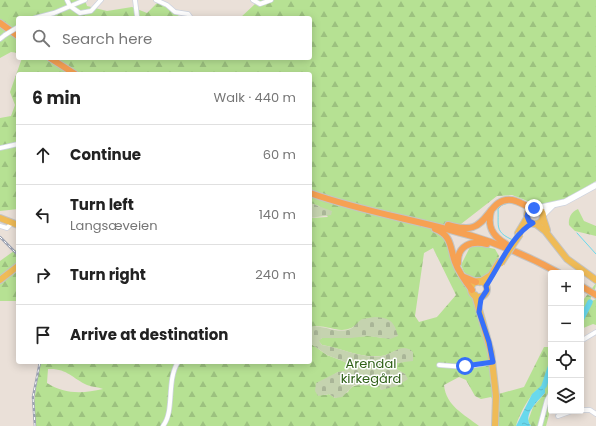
<!DOCTYPE html>
<meta charset="utf-8">
<style>
:root{--surface:#fff;--page:#f2f2f2;--text:#222;--muted:#767676;--line:#e0e0e0}
body{margin:0;font-family:Poppins,sans-serif;background:var(--page);color:var(--text)}
.controls{position:absolute;right:12px;bottom:12px;display:grid;overflow:hidden;border-radius:4px;box-shadow:0 2px 10px #0003}
.controls button{width:36px;height:36px;display:grid;place-items:center;padding:0;border:0;border-bottom:1px solid var(--line);background:var(--surface);color:var(--text);font:20px sans-serif}
.stop{position:absolute;width:12px;height:12px;margin:-9px;border:3px solid #366ff9;border-radius:50%;background:#fff}
.stop.end{background:#366ff9;border-color:#fff;box-shadow:0 1px 4px #0008}
.list{margin:0;padding:0;list-style:none}
h2{display:flex;justify-content:space-between;align-items:center;height:52px;margin:0;padding:0 16px;font-size:17px}
h2 small{font-size:13px;font-weight:400;color:var(--muted)}
.list li{display:grid;grid-template-columns:26px 1fr auto;gap:12px;align-items:center;box-sizing:border-box;height:60px;padding:0 16px;border-top:1px solid var(--line)}
.list b{display:block;font-size:15px;white-space:nowrap}
.list p{margin:0;font-size:13px;white-space:nowrap;color:var(--muted)}
.list em{font-size:13px;font-style:normal;color:var(--muted)}
.icon{flex:none;width:22px;height:22px;fill:none;stroke:currentColor;stroke-width:2;stroke-linecap:round;stroke-linejoin:round}
.map{position:relative;flex:none;width:596px;height:426px;overflow:hidden}
.search{position:absolute;background:var(--surface);box-shadow:0 2px 10px #0003;left:16px;top:16px;width:296px;height:44px;display:flex;align-items:center;gap:10px;box-sizing:border-box;padding:0 14px;border-radius:4px;color:var(--muted);font-size:15px}
.panel{position:absolute;background:var(--surface);box-shadow:0 2px 10px #0003;left:16px;top:72px;width:296px;height:292px;border-radius:4px}
.map>svg:first-child{display:block}
</style>
<div class="map">
<svg width="596" height="426" viewBox="0 0 596 426">
<defs>
<pattern id="forest-firs" width="22" height="20" patternUnits="userSpaceOnUse"><rect width="22" height="20" fill="#b6e193"/><path d="M5 1l3.5 6h-7zM16 11l3.5 6h-7z" fill="#9cc17f"/></pattern>
<pattern id="cemetery-stones" width="16" height="16" patternUnits="userSpaceOnUse"><rect width="16" height="16" fill="#c5d3af"/><path d="M2 7V4a2 2 0 0 1 4 0v3zM10 15v-3a2 2 0 0 1 4 0v3z" fill="#a9b597"/></pattern>
<pattern id="water-ripples" width="26" height="14" patternUnits="userSpaceOnUse"><rect width="26" height="14" fill="#69d9ed"/><path d="M2 4q2-2 4 0t4 0M15 11q2-2 4 0t4 0" fill="none" stroke="#5bbacb"/></pattern>
</defs>
<rect width="100%" height="100%" fill="#eae0d8"/>
<g fill="url(#forest-firs)" fill-rule="evenodd">
<path d="M0,0H85L87,6L107,11L132,7L147,13L158,2L168,5L181,18H18V53L11,52L0,58Z"/>
<path d="M253,0H596V181L566,199L548,205L530,202L512,195L497,196L461,224L443,227L456,273L475,299L487,348L495,395L524,387L544,347H551V393L547,398L549,415L546,426H531L528,421L533,407L545,393V386C533,386 519,415 516,426H496L495,404L491,397L481,399L475,396L466,380L459,377L444,385C446,406 464,414 479,426H36L34,404L39,362H310V343L327,355L343,361L352,366L346,371L338,372L324,381V395L329,394L335,398L348,392C353,380 368,388 379,384L381,390L405,374L393,367L395,363L404,362L410,350C397,346 392,355 381,356C359,358 341,348 322,345L318,340L322,338C337,338 352,337 367,336C378,336 387,341 398,335L362,320C342,340 332,323 310,327V218L328,217L319,206L310,203V74H18V209L0,211V118L11,116L15,105L10,92L22,58H310V18H240L255,4ZM433,248L456,295L437,317L419,322L415,316L424,253ZM48,369C67,368 72,378 87,385C92,387 98,387 103,389C82,394 64,394 47,383Z"/>
<path d="M578,209L584,221L596,226V236L575,231L569,225C568,218 571,212 578,209Z"/>
<path d="M477,245L495,249L499,256L496,265L486,277L470,278L464,272L461,265L470,247Z"/>
<path d="M18,248V301H0V261Z"/>
<path d="M596,283C596,291 591,294 590,302L596,299V325L593,324L581,329V303Z"/>
</g>
<g fill="url(#cemetery-stones)">
<path d="M310,203L332,211L331,215L310,218Z"/>
<path d="M375,317C390,318 394,321 398,336L390,339L368,336L351,338H322L319,341L322,345C342,348 361,359 382,356C394,354 402,342 413,352V361L395,363L393,367L405,374L408,379L397,386L381,390L379,384L374,386L354,385L342,397L335,398L329,394L318,396L315,391L316,383L338,372L345,371L346,368L351,366L343,361L327,355L310,343V327C323,324 334,333 347,330C354,329 357,322 362,319C366,318 371,318 375,317Z"/>
</g>
<path fill="url(#water-ripples)" d="M541,386H545V393C538,401 522,415 531,426H516L532,394Z"/>
<g fill="none" stroke-linecap="round" stroke-linejoin="round">
<g stroke="#69d9ed" stroke-width="1">
<path d="M508,203L502,205L498,209C499,226 494,232 513,240"/>
<path d="M577,233L596,254"/>
</g>
<g stroke="#69d9ed" stroke-width="5.5">
<path d="M581,320L590,302"/>
<path d="M544,386L551,365"/>
</g>
<defs>
<g id="minor">
<path d="M67,0L70,6L80,13L91,11L101,0"/>
<path d="M135,0L137,16"/>
<path d="M156,0L167,5L175,12L188,14L191,18"/>
<path d="M253,0L260,4L271,0"/>
<path d="M35,18L54,13L85,0"/>
<path d="M0,39L5,35"/>
<path d="M0,148L18,144"/>
<path d="M0,226L7,228L12,223"/>
<path d="M581,341L596,332"/>
<path d="M439,365L465,367L493,362"/>
<path d="M581,410H590L596,414"/>
<path d="M558,416L572,411"/>
<path d="M163,426C175,411 166,381 178,362"/>
<path d="M540,426L547,400L551,393"/>
</g>
<g id="secondary">
<path d="M538,208L565,202L596,185"/>
<path d="M543,215L552,206"/>
</g>
<g id="primary">
<circle cx="535" cy="216" r="8"/>
<path d="M0,218L18,225"/>
<path d="M543,218L547,230"/>
<path d="M536,224L545,231L567,259L596,280"/>
<path d="M518,233L527,218"/>
<path d="M0,280L18,266"/>
<circle cx="479" cy="289" r="8"/>
<path d="M480,282L491,275L499,262"/>
<path d="M475,295L491,352L496,396L495,426"/>
</g>
<g id="trunk">
<path d="M0,23L18,36"/>
<path d="M50,58L75,74"/>
<path d="M310,193C363,212 418,220 472,236C502,245 532,258 559,273"/>
<path d="M491,211C487,226 492,236 506,244"/>
<path d="M448,225C457,227 465,230 473,227C489,222 492,197 512,200C519,201 525,206 532,208"/>
<path d="M435,229C452,235 450,248 455,262C459,273 465,281 472,290"/>
<path d="M458,263C457,246 471,240 487,244"/>
<path d="M464,277L476,282"/>
<path d="M581,286L596,295"/>
</g>
</defs>
<use href="#minor" stroke="#cdd3e0" stroke-width="5.5"/>
<use href="#secondary" stroke="#cdd3e0" stroke-width="7"/>
<use href="#primary" stroke="#c3c3c3" stroke-width="8"/>
<use href="#trunk" stroke="#c3c3c3" stroke-width="8"/>
<use href="#minor" stroke="#fff" stroke-width="4"/>
<use href="#secondary" stroke="#fff" stroke-width="5.5"/>
<use href="#primary" stroke="#efbb57" stroke-width="6"/>
<use href="#trunk" stroke="#f6a153" stroke-width="6"/>
<defs>
<g id="rail">
<path d="M0,237L18,255"/>
<path d="M35,426L33,397L40,362"/>
</g>
</defs>
<use href="#rail" stroke="#9ba1b1" stroke-width="2.5"/>
<use href="#rail" stroke="#fff" stroke-width="1" stroke-dasharray="3" stroke-linecap="butt"/>
<defs>
<path id="minor-bridge" d="M5,35L18,27"/>
<path id="primary-bridge" d="M501,263L520,234"/>
</defs>
<use href="#minor-bridge" stroke="#cdd3e0" stroke-width="5.5" stroke-linecap="butt"/>
<use href="#primary-bridge" stroke="#c3c3c3" stroke-width="8" stroke-linecap="butt"/>
<use href="#minor-bridge" stroke="#fff" stroke-width="4"/>
<use href="#primary-bridge" stroke="#efbb57" stroke-width="6"/>
</g>
<g fill="none" stroke-linecap="round" stroke-linejoin="round">
<path stroke="#366ff9" stroke-width="5" d="M465,366L493,362L489,342L479,312L481,299L487,290L486,286C498,268 513,233 533,223L529,221L527,216L529,210L534,208"/>
</g>
<g text-anchor="middle" stroke-width="3" stroke-linejoin="round" paint-order="stroke">
<g font-size="13" fill="#306119" stroke="#fff">
<text x="371" y="368">Arendal<tspan x="371" dy="15">kirkegård</tspan></text>
</g>
</g>
</svg>
<div class="controls">
<button>+</button>
<button>−</button>
<button><svg class="icon" aria-label="locate" viewBox="0 0 24 24"><circle cx="12" cy="12" r="6"/><path d="M12 2v4M12 18v4M2 12h4M18 12h4"/></svg></button>
<button><svg class="icon" aria-label="layers" viewBox="0 0 24 24"><path d="M12 4l9 5-9 5-9-5zM3 14l9 5 9-5"/></svg></button>
</div>
<div class="stop" style="left:465px;top:366px"></div>
<div class="stop end" style="left:534px;top:208px"></div>
<div class="search"><svg class="icon" aria-label="search" viewBox="0 0 24 24"><circle cx="10" cy="10" r="6"/><path d="M15 15l6 6"/></svg>Search here</div>
<section class="panel">
<h2>6 min<small>Walk · 440 m</small></h2>
<ul class="list">
<li><svg class="icon" aria-label="ahead" viewBox="0 0 24 24"><path d="M12 20V5M6 11l6-6 6 6"/></svg><div><b>Continue</b></div><em>60 m</em></li>
<li><svg class="icon" aria-label="left" viewBox="0 0 24 24"><path d="M17 20v-9H6M10 6l-5 5 5 5"/></svg><div><b>Turn left</b><p>Langsæveien</p></div><em>140 m</em></li>
<li><svg class="icon" aria-label="right" viewBox="0 0 24 24"><path d="M7 20v-9h11M14 6l5 5-5 5"/></svg><div><b>Turn right</b></div><em>240 m</em></li>
<li><svg class="icon" aria-label="arrive" viewBox="0 0 24 24"><path d="M6 21V4h12l-3 4 3 4H6"/></svg><div><b>Arrive at destination</b></div></li>
</ul>
</section>
</div>
